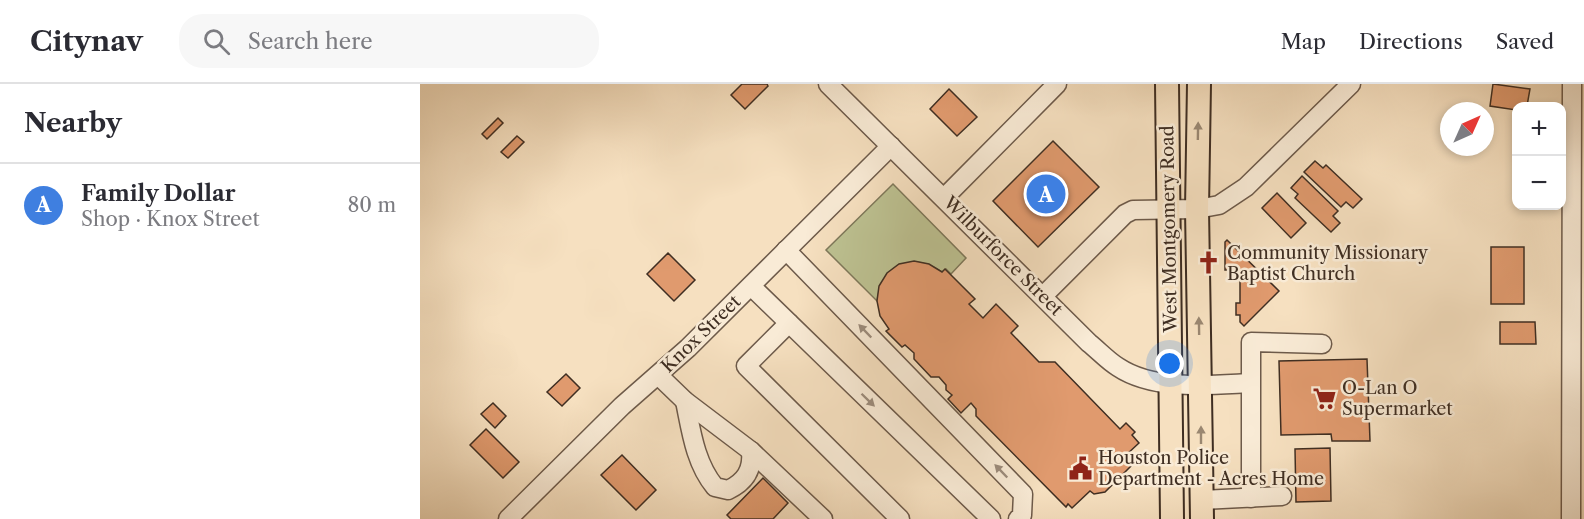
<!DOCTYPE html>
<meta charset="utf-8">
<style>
:root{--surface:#fff;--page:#f7f7f7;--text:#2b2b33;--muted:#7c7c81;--line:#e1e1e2;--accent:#1a73e8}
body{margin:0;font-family:"Libre Caslon Text",serif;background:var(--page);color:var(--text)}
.controls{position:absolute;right:18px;top:18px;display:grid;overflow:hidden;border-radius:12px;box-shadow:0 3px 9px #0003}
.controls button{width:54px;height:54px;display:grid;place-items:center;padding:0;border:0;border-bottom:2px solid var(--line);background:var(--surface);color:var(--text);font:30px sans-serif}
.compass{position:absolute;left:1020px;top:18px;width:54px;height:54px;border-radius:50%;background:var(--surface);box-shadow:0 3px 9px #0003;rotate:45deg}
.you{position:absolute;left:750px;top:280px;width:21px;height:21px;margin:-15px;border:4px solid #fff;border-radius:50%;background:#1a73e8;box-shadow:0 0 0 9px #1a73e833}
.badge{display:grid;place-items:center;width:39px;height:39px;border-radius:50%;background:var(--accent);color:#fff;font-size:20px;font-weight:700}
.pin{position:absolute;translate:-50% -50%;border:3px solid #fff;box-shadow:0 2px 6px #0006}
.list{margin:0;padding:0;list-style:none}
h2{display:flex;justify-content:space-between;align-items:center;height:78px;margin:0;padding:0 24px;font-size:26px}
h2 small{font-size:20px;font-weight:400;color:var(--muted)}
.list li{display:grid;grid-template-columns:39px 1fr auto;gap:18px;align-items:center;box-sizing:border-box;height:84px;padding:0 24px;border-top:2px solid var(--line)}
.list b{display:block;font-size:22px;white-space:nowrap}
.list p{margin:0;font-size:20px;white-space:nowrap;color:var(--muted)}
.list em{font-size:20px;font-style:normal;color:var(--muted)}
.icon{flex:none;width:33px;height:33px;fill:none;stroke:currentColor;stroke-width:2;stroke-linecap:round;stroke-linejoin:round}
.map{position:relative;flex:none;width:1164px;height:435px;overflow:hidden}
header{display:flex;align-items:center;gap:36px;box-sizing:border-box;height:84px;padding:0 30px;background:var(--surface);border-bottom:2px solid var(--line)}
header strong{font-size:28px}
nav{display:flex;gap:33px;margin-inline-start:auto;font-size:21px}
.search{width:420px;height:54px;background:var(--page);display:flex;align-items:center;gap:15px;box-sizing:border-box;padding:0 21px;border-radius:24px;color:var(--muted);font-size:22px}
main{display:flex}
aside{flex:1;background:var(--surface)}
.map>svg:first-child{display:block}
</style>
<header>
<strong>Citynav</strong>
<div class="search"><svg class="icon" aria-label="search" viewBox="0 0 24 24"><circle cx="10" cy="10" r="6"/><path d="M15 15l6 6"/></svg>Search here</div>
<nav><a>Map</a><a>Directions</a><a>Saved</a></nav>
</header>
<main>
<aside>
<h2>Nearby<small></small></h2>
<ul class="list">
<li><span class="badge" style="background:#3f7fe0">A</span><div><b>Family Dollar</b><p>Shop · Knox Street</p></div><em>80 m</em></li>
</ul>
</aside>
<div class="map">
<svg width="1164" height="435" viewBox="0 0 1164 435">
<rect width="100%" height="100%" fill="#f6e0c0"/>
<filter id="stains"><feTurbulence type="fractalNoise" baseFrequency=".00333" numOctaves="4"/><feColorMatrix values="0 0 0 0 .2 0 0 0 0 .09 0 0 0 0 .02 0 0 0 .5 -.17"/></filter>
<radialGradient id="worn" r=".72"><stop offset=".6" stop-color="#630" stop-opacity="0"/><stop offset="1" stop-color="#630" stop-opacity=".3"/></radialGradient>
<path fill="#bdc292" stroke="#7e785a" stroke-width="1.5" d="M473,100L546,174L531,190L526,185L522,188C505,177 487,172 472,189C462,200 459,202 457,217L406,166Z"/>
<g fill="#e09a6e" stroke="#3f2e22" stroke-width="1.5">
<path d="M322,0H347L348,2L325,25L311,11Z"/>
<path d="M1073,0L1110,5L1107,22H1096V26L1070,22Z"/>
<path d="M529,5L557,33L537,52L510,25Z"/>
<path d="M78,34L83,39L67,55L62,50Z"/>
<path d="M97,52L104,58L88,74L81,68Z"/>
<path d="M633,57L679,103L618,163L573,117Z"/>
<path d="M895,77L903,84L906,81L942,115L933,124L926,118L921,123L884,88Z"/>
<path d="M882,92L918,127L913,132L920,139L911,148L875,114L878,110L871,104Z"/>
<path d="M857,109L886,139L871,154L842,124Z"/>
<path d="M807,156L859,207L824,242L820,238V231H816V219H820V189H813V186H805V158Z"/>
<rect x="1071" y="163" width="33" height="57"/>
<path d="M248,169L275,196L254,217L227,190Z"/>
<path d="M494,177L509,180L522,188L525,185L555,215L549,220L563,234L576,220L598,242L591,249L619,278H635L700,345L706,339L715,348L712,351L719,359L705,372L713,380L685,408L674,410L670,407L652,424L648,420L646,423L556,332V325L551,319L541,329L528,315L532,311L526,306V301L519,293H511L494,275V269L485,261L482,263L466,247L469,245L460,232L457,217L459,202L467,189L479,180Z"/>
<path d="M1080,238H1115L1116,260H1080Z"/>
<path d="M947,275L950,357H912L911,350L861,351L859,277Z"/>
<path d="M146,290L160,304L142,322L127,308Z"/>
<path d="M73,319L86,332L75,344L61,330Z"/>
<path d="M66,345L99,378L83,394L50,361Z"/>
<path d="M910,364L911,417L876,418L875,365Z"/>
<path d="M202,371L236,406L216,426L181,391Z"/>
<path d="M343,394L368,419L353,435H311L307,431Z"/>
</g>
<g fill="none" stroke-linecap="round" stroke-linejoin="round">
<defs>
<g id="minor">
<path d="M408,0L669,259C679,267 688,277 698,283C734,307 789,301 830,299"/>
<path d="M524,114L637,0"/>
<path d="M366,166L603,410L602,431L598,435"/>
<path d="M331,202L571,435"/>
<path d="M623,212L705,130L713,126L777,125L799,121L826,103L931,0"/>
<path d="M369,239L326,282L480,435"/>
<path d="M238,291L265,317L331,367L403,435"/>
<path d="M265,317C271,346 275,379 295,403L308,406C325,398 333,386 331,367"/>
<path d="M831,414V258L902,260"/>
<path d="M782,416L862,412"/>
<path d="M88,435L202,322L268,264L471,62"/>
<path d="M1151,435L1152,0"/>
</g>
<g id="major">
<path d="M747,0L752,435"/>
<path d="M779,0L777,125L782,435"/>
</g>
</defs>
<use href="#minor" stroke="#6d5a4a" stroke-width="21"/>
<use href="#major" stroke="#3f2e22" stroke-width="26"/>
<use href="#minor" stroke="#f9ebd6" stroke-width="18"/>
<use href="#major" stroke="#f6e0c0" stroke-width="22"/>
</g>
<defs><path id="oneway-solid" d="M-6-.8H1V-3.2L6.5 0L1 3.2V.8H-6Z" transform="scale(1.5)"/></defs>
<g fill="#9a8771">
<use href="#oneway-solid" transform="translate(778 47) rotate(-89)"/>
<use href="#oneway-solid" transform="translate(779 242) rotate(-91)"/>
<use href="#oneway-solid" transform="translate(781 351) rotate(-90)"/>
</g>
<g fill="#9c8c7c">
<use href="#oneway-solid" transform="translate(445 247) rotate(-134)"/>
<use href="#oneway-solid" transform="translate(448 316) rotate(44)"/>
<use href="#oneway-solid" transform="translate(581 387) rotate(-134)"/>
</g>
<defs>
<symbol id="church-bare" viewBox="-9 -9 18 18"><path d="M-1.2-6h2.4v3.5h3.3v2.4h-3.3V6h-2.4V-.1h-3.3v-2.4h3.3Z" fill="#8f2418" stroke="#f9ebd6" stroke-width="2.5" paint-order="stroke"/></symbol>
<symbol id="supermarket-bare" viewBox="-9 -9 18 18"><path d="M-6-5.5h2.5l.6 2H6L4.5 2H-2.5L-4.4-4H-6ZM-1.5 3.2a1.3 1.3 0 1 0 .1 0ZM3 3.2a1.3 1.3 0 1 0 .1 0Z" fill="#8f2418" stroke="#f9ebd6" stroke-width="2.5" paint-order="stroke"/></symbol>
<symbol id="civic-bare" viewBox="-9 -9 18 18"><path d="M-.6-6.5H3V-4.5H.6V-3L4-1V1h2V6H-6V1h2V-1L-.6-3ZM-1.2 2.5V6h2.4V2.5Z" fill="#8f2418" stroke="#f9ebd6" stroke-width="2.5" paint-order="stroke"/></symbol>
</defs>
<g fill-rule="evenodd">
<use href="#church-bare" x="772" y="162" width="33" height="33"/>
<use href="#supermarket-bare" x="888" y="298" width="33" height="33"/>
<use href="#civic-bare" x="644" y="368" width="33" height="33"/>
</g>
<g text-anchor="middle" stroke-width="5" stroke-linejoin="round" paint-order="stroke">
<g font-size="18" fill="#3f2e22" stroke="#f9ebd6">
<text transform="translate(749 145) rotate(-91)" y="6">West Montgomery Road</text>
<text transform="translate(583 172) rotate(45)" y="6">Wilburforce Street</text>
<text transform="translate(281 250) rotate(-44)" y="6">Knox Street</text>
</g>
<g font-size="18" fill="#3f2e22" stroke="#f9ebd6" text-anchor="start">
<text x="807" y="175">Community Missionary<tspan x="807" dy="21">Baptist Church</tspan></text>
<text x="922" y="310">O-Lan O<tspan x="922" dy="21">Supermarket</tspan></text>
<text x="678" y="380">Houston Police<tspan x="678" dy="21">Department - Acres Home</tspan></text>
</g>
</g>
<rect width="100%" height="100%" filter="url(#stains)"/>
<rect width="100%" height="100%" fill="url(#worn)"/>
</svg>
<div class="controls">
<button>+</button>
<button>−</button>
</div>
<svg class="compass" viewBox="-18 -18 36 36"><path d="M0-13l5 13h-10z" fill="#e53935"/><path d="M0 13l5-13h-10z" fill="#7c7c81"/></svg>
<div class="you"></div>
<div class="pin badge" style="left:626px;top:110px;background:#3f7fe0">A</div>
</div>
</main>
